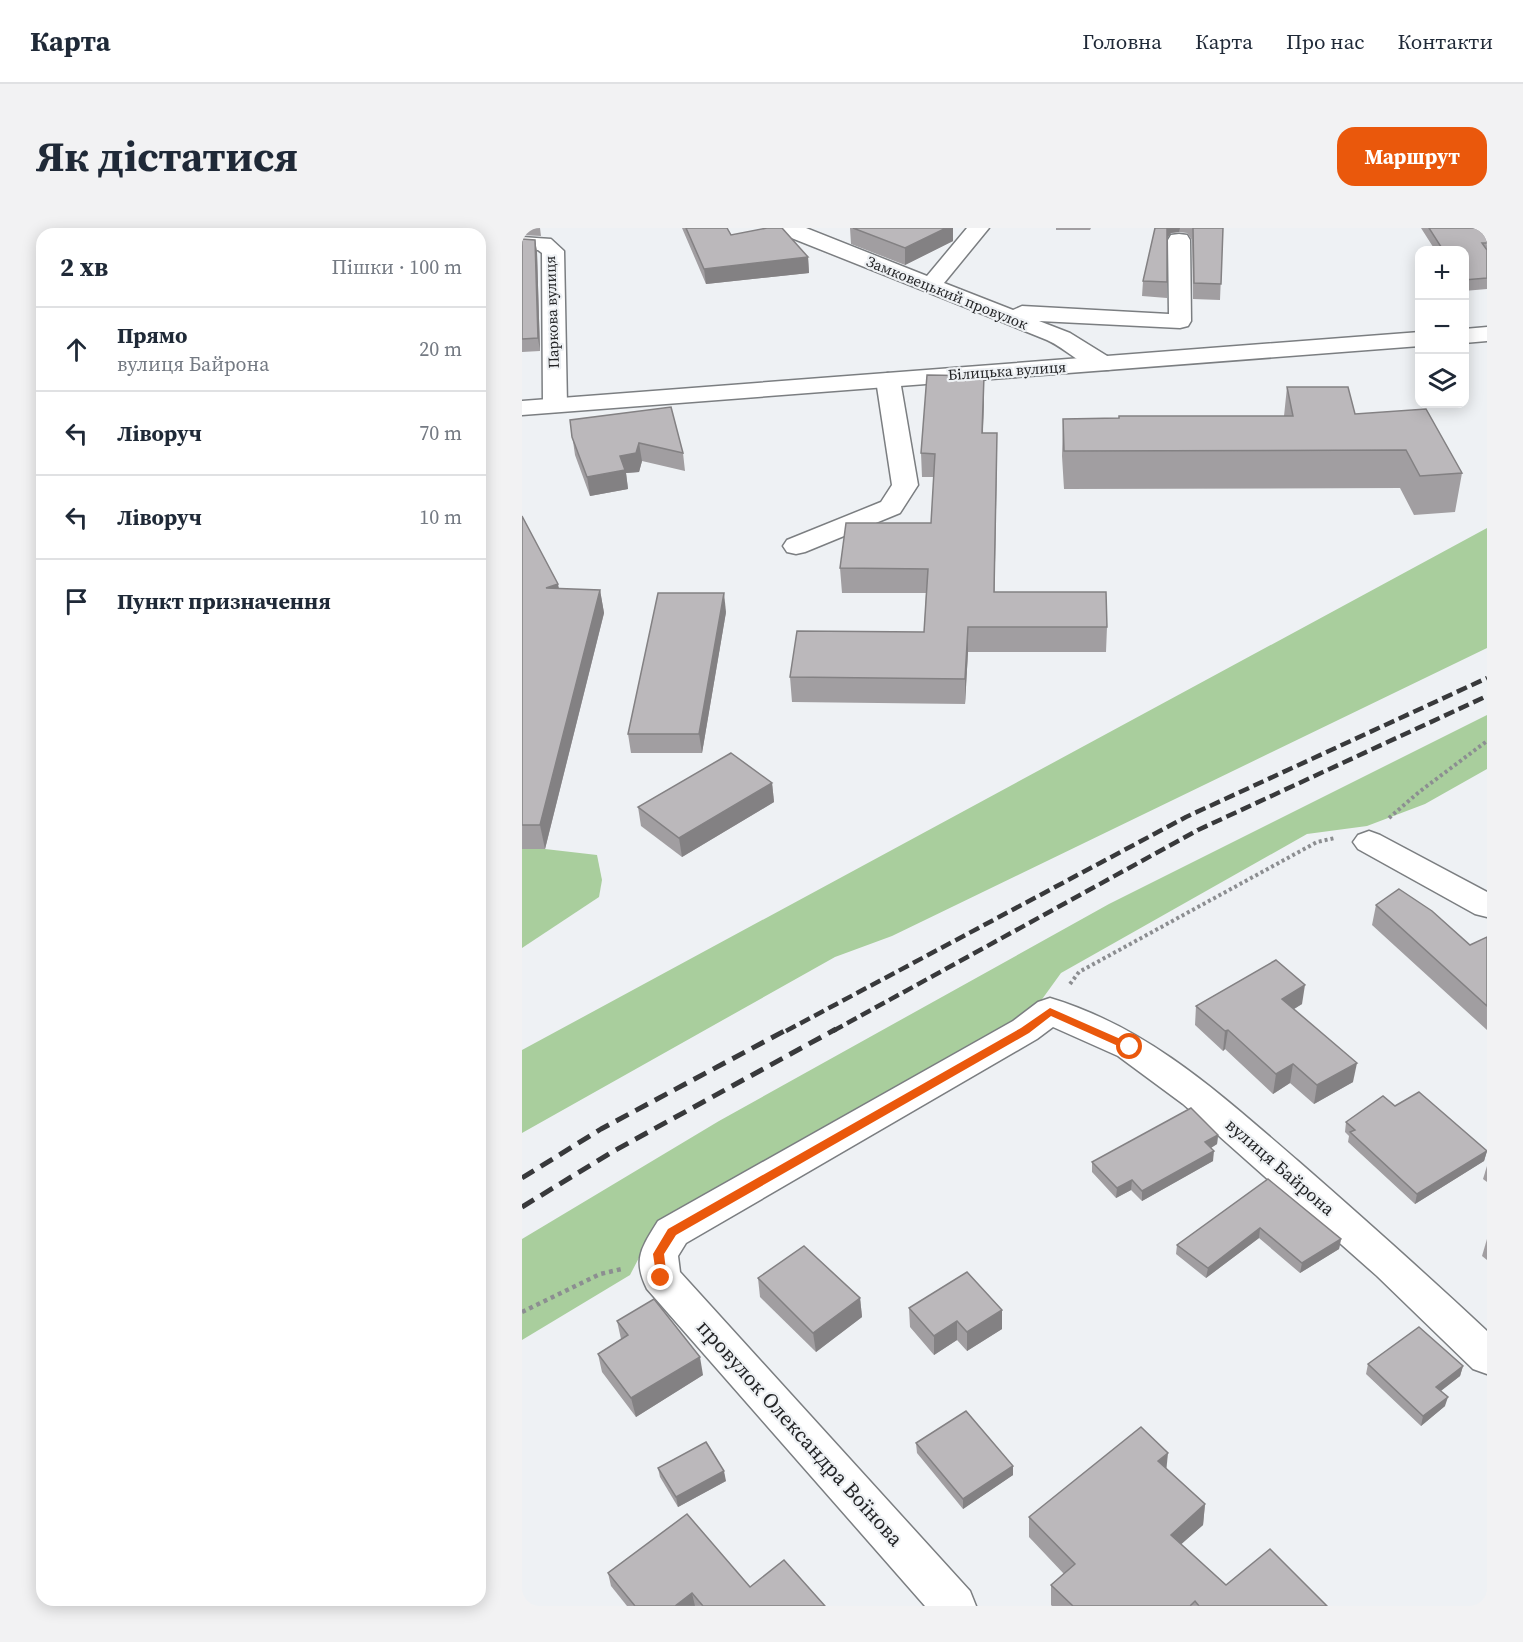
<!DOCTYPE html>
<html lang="uk">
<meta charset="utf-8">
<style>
:root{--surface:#fff;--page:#f2f2f3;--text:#1f2937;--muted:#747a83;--line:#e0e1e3;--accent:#ea580c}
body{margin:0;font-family:"Source Serif 4",serif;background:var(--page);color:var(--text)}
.controls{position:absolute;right:18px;top:18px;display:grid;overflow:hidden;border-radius:12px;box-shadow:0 3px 15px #0003}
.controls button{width:54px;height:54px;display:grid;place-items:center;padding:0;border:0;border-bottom:2px solid var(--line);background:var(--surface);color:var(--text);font:30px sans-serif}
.stop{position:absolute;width:18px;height:18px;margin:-14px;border:4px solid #ea580c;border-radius:50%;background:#fff}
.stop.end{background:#ea580c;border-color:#fff;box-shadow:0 2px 6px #0008}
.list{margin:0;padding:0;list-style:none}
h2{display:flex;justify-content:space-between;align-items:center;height:78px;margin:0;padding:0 24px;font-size:26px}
h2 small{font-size:20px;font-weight:400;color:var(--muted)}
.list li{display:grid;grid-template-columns:39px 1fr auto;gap:18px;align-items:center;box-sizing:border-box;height:84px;padding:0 24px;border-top:2px solid var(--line)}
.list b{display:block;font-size:22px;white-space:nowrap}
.list p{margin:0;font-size:20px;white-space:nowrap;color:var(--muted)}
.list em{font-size:20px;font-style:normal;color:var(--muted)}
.icon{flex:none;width:33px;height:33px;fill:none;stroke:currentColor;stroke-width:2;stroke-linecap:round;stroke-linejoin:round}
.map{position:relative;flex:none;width:965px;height:1378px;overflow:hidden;border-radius:18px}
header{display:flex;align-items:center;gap:36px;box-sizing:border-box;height:84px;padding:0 30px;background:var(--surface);border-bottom:2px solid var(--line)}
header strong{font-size:28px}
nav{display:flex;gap:33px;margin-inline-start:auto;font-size:21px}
.intro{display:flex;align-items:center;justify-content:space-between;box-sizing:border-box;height:144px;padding:0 36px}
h1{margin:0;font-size:42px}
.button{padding:15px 27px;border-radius:18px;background:var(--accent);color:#fff;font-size:21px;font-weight:700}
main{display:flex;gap:36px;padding:0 36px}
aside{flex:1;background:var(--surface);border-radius:18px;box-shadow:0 3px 15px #0003}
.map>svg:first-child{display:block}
</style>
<header>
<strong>Карта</strong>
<nav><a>Головна</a><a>Карта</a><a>Про нас</a><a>Контакти</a></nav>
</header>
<div class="intro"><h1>Як дістатися</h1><a class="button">Маршрут</a></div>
<main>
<aside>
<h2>2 хв<small>Пішки · 100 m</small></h2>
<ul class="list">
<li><svg class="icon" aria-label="ahead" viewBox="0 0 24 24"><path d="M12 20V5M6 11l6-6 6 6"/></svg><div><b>Прямо</b><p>вулиця Байрона</p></div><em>20 m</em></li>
<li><svg class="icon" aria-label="left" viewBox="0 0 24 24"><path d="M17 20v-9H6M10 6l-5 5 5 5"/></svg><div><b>Ліворуч</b></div><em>70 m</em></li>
<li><svg class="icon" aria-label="left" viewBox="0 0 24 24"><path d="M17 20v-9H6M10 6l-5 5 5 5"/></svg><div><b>Ліворуч</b></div><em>10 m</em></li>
<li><svg class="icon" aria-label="arrive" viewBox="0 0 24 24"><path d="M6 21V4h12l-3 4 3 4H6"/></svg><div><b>Пункт призначення</b></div></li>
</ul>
</aside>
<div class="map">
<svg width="965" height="1378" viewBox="0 0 965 1378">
<rect width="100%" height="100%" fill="#eef1f4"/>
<g fill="#a9ce9d">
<path d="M965,300V420L370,708L313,729L0,905V822Z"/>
<path d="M965,487V541L903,576L845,598L785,606L539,745L513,781L133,999L108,1047L0,1112V1011L197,893L587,676Z"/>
<path d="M0,621H23L75,627L80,652L77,669L0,720Z"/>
</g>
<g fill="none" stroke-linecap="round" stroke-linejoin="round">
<defs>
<g id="minor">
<path d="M254,0H284L405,48L445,0H467L422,55L491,82L500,78L647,86L646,12L649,7L657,6L665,7L668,12L669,93L666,98L658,100L517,93L548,105L590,131L594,136L590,141C567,147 546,121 525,112C436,76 347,41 257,5Z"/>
<path d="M0,9L29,11L42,23L45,177L42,182L33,184L24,182L21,177L20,25L16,22L0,21Z"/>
<path d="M366,145L374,147L378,152L396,257L378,285L283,324L274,326L265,324L261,318L265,312L359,274L370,257L354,152L358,147Z"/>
<path d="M847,603L858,607L965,664V689L953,686L836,621L831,614L836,607Z"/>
<path d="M528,770C628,800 699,867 776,933C840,989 903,1045 965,1103V1146L951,1141L855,1048L661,876L596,828L531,799L515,811L164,1015L156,1028L158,1044L448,1363L454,1378H403L125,1061C110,1031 120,1019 136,993L491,793L516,774Z"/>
</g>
<g id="major">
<path d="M965,99V113L942,115V101Z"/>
<path d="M898,104V118L0,187V173Z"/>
</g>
</defs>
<use href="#minor" stroke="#7b7e81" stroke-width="3"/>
<use href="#major" stroke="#7b7e81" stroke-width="3"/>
<g stroke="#8c8e91" stroke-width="4" stroke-dasharray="3 3" stroke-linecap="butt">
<path d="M867,590L897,564L965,513"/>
<path d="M548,756L557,744L795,614L813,610"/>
</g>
<path stroke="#8c8e91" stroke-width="4.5" stroke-dasharray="4 4" stroke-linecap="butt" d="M0,1084L78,1046L100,1041"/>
<use href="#minor" fill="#fff" fill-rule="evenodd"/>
<use href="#major" fill="#fff" fill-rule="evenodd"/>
<g stroke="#38393b" stroke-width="4.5" stroke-dasharray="11 5" stroke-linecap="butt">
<path d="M264,803L664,589L965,450"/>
<path d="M311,803L676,602L965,468"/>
</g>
<g stroke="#38393b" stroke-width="5" stroke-dasharray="14 8" stroke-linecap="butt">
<path d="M0,950L79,901L266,801"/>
<path d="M0,979L90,924L314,801"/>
</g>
</g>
<g fill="#a19ea1">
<path d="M0,0H18L19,8L0,7Z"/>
<path d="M160,0H205L209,7L286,29L287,45L184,56Z"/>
<path d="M328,0H431V13L383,37L329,16Z"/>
<path d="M534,0H569L568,2H534Z"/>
<path d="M633,0H701L698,72L671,71L670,12L665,5L657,4L649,5L645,10V70L620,68L621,53Z"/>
<path d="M899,0H965V61L942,63V22H913Z"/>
<path d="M0,11L13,12L15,24L18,123L0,124Z"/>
<path d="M462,148L461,205H475L472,364L585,399L584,424H446L443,476L270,474L268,449L402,404L404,365H320L318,340L409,295L412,249H400L399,225Z"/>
<path d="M765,159L833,186L940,245L933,284L892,287L878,260L542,261L540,228L541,191L762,188Z"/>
<path d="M48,192L161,225L163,243L120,233L117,244L104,245L106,261L68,268L53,227Z"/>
<path d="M0,288L37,361L78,362L82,385L23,621H0Z"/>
<path d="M204,384L180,525H109L106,506Z"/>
<path d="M250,555L252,574L160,629L119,598L116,579Z"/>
<path d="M854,677L948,717L965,709V802L850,697Z"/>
<path d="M780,776L772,781L831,854L792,876L768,855L751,866L703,821L701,823L673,797L674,778Z"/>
<path d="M873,878L965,923L962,933L893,976L826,914L827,908L823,904L824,894Z"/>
<path d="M696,907L695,916L689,920L691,933L620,973L609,962L594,970L570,944V934Z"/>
<path d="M965,938V954L961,951Z"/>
<path d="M746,951L819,1011L817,1021L778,1045L737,1010L684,1050L654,1026L655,1017Z"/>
<path d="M965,1011V1032L960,1028Z"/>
<path d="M236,1050L338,1070L340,1089L294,1124L238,1069Z"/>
<path d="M387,1080L480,1101L445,1123L435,1112L412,1127L388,1099Z"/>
<path d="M95,1093L181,1147L114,1189L80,1144L76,1126L99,1111Z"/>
<path d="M846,1136L941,1138L938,1148L919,1163L923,1178L899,1198L844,1146Z"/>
<path d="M394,1215L491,1247L441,1281L395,1225Z"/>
<path d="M136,1240L204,1253L156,1279L138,1249Z"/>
<path d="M645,1241L683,1276L681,1297L659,1316L704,1357L805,1378H530L529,1377V1357L542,1346L507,1309V1289Z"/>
<path d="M86,1345L228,1359L303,1378H105L89,1358Z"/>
</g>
<g fill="#838183">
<path d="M424,0H431V13L383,37V20Z"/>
<path d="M644,0H658L657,4L649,5L644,12Z"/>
<path d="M13,12L15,24L18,123L16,110Z"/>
<path d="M286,29L287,45L184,56L182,41Z"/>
<path d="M462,148V171L460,229V205Z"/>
<path d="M475,205V229L472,389V364Z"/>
<path d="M117,215L120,233L117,244L104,245L106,261L68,268L65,249Z"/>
<path d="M36,356L41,379L24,360Z"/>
<path d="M78,362L82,385L23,621L18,597Z"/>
<path d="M202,365L204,384L180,525L177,506Z"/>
<path d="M446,399V424L443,476V451Z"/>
<path d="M250,555L252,574L160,629L157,610Z"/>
<path d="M783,757L780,776L757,790L760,771Z"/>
<path d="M706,802L703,821L701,823L703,803Z"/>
<path d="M835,835L831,854L792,876L795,857Z"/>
<path d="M771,836L768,855L751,866L754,846Z"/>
<path d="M696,907L695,916L682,924L683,914Z"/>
<path d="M692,923L691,933L620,973V963Z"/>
<path d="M965,923L962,933L893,976L895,966Z"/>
<path d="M610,952L609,962L594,970L595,960Z"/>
<path d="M738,1000L737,1010L684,1050L686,1040Z"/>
<path d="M819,1011L817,1021L778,1045L780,1035Z"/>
<path d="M338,1070L340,1089L294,1124L291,1105Z"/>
<path d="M480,1082V1101L445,1123V1104Z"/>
<path d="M435,1093V1112L412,1127V1108Z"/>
<path d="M178,1129L181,1147L114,1189L109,1170Z"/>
<path d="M941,1138L938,1148L912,1168L914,1159Z"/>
<path d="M926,1169L923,1178L899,1198L901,1188Z"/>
<path d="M646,1225L644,1245L636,1233Z"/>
<path d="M491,1238V1247L441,1281V1271Z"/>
<path d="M202,1243L204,1253L156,1279L154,1269Z"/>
<path d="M683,1276L681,1297L647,1327L649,1307Z"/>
<path d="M170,1365L173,1378H153Z"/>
</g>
<g fill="#bbb8bb" stroke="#838183" stroke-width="1.5">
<path d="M164,0H205L209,7L245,0H260L286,29L182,41Z"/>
<path d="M331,0H424L383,20Z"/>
<path d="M633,0H645V54L621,53Z"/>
<path d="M671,0H701L699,56L672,55Z"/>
<path d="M907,0H965V15H960L965,22V50L942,52V22H921Z"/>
<path d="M0,11L13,12L16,110L0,111Z"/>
<path d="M405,147L462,148L460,205H475L472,364H584L585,399H446L443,451L268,449L275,403L402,404L406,341L318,340L324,295H409L413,226L399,225Z"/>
<path d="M765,159H826L833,186L904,181L940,245L898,248L884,222L542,223L541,191L597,190V188H771Z"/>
<path d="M149,179L161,225L117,215L114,225L98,228L103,242L65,249L50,209L48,192Z"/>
<path d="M0,288L36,356L24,360L78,362L18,597H0Z"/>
<path d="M136,365H202L177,506H106Z"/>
<path d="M209,525L250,555L157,610L116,579Z"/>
<path d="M877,661L910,683L948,717L965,709V778L854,677Z"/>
<path d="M754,732L783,757L760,771L835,835L795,857L771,836L754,846L706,802L703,803L674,778Z"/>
<path d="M897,864L965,923L895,966L828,904L833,902L824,894L861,868L873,878Z"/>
<path d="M669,880L696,907L683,914L692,923L620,963L610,952L595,960L570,934Z"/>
<path d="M746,951L819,1011L780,1035L738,1000L686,1040L655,1017Z"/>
<path d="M282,1018L338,1070L291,1105L236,1050Z"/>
<path d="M445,1044L480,1082L445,1104L435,1093L412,1108L387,1080Z"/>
<path d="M132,1071L178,1129L109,1170L76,1126L106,1107L95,1093Z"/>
<path d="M897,1099L941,1138L914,1159L926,1169L901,1188L846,1136Z"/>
<path d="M444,1183L491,1238L441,1271L394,1215Z"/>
<path d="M619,1199L646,1225L636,1233L683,1276L649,1307L704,1357L748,1321L805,1378H677L673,1373L668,1378H551L529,1357L553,1336L507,1289Z"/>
<path d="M184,1214L202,1243L154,1269L136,1240Z"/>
<path d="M165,1286L228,1359L262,1332L303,1378H181L170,1365L153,1378H113L86,1345Z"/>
</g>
<path fill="#ea580c" d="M528,780L612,817L614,819L612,822H605L529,788L507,805L154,1007L142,1026L145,1050L143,1053H135L131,1026L146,1001L499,800Z"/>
<g text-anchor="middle" stroke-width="4.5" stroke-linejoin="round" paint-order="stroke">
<g font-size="15" fill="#232426" stroke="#eef1f4">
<text transform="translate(425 65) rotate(22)" y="5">Замковецький провулок</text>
<text transform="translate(30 84) rotate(-92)" y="5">Паркова вулиця</text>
<text transform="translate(485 143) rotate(-4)" y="5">Білицька вулиця</text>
</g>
<g font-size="18" fill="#232426" stroke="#eef1f4">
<text transform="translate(758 939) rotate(41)" y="6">вулиця Байрона</text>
</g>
<g font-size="21" fill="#232426" stroke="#eef1f4">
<text transform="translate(278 1205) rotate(48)" y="7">провулок Олександра Воїнова</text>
</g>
</g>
</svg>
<div class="controls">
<button>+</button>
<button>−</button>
<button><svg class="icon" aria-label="layers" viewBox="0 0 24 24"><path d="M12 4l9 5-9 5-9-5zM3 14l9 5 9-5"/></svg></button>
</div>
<div class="stop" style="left:608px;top:819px"></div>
<div class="stop end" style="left:139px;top:1050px"></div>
</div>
</main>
